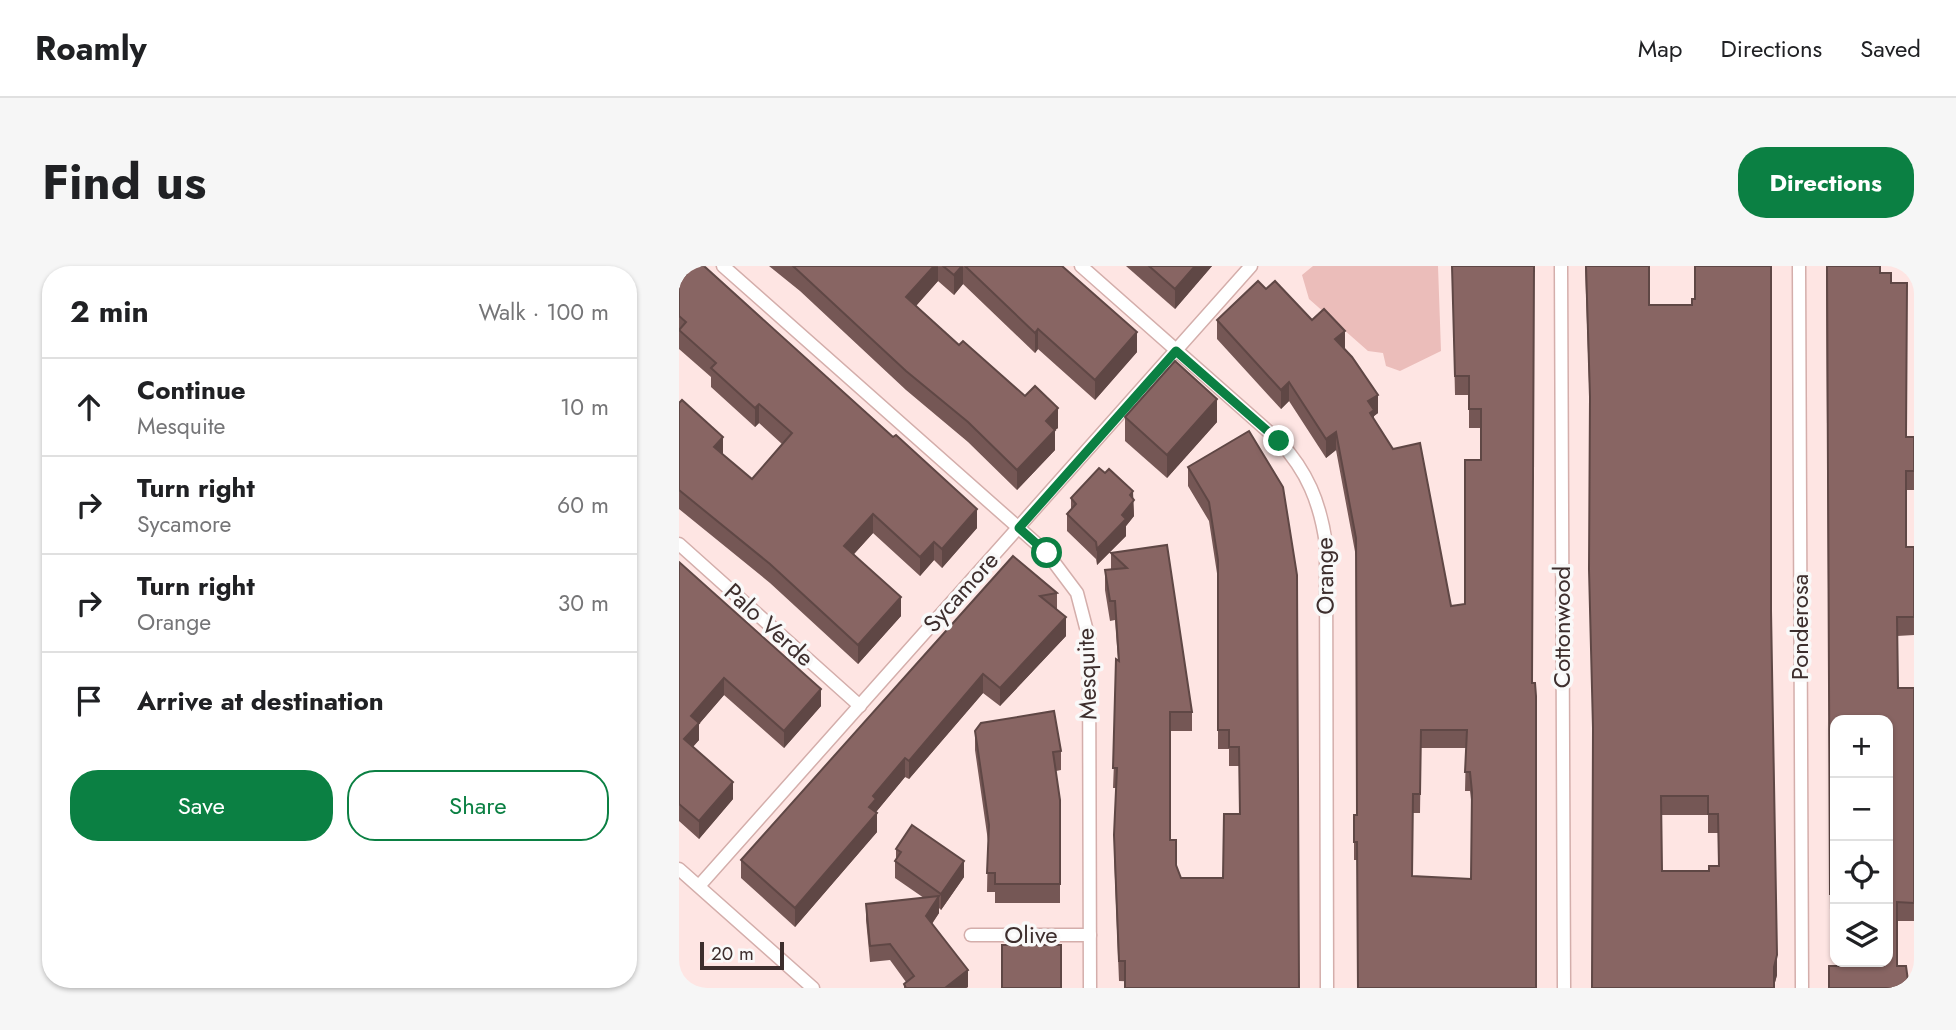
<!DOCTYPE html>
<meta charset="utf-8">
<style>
:root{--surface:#fff;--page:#f6f6f6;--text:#202124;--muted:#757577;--line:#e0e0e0;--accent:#0b8043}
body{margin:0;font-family:Jost,sans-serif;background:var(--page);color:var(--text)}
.controls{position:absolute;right:21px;bottom:21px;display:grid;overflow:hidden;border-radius:14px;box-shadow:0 2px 5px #0004}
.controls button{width:63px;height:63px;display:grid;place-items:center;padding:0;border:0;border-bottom:2px solid var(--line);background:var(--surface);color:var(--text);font:35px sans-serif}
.scale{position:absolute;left:21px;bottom:18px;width:84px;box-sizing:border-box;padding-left:7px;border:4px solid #3d2e2d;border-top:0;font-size:19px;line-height:24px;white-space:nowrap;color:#3d2e2d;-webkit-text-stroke:5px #f9f9f9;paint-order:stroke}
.stop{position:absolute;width:21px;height:21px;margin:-16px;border:5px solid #0b8043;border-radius:50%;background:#fff}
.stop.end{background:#0b8043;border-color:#fff;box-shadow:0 2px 7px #0008}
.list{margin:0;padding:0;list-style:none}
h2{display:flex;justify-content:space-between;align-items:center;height:91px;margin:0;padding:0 28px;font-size:30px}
h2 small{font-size:23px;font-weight:400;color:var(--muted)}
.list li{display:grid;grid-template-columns:46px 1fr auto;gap:21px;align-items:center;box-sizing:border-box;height:98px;padding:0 28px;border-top:2px solid var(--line)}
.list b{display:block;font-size:26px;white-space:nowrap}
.list p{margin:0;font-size:23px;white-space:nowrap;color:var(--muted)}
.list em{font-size:23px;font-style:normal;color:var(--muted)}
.actions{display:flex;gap:14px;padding:21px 28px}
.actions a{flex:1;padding:16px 0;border:2px solid var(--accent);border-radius:28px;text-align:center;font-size:24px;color:var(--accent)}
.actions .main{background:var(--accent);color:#fff}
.icon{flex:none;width:38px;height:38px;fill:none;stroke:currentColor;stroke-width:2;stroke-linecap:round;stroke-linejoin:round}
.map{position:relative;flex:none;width:1235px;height:722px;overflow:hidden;border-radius:28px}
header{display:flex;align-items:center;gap:42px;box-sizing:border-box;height:98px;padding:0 35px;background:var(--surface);border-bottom:2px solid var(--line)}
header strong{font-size:33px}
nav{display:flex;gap:38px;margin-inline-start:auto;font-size:24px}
.intro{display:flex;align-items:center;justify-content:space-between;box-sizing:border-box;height:168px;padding:0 42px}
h1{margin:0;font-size:49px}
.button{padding:18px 32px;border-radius:28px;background:var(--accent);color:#fff;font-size:24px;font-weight:700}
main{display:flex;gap:42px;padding:0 42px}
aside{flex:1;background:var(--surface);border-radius:28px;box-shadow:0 2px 5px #0004}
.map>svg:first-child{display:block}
</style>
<header>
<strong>Roamly</strong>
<nav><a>Map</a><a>Directions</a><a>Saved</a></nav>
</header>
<div class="intro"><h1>Find us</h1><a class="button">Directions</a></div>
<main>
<aside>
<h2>2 min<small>Walk · 100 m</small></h2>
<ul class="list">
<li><svg class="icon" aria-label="ahead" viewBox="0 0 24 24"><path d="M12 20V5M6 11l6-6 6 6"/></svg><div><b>Continue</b><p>Mesquite</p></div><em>10 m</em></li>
<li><svg class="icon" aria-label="right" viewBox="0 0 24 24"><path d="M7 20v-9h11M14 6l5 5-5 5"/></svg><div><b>Turn right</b><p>Sycamore</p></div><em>60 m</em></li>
<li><svg class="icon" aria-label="right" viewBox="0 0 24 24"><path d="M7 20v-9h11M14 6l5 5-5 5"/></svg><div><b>Turn right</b><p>Orange</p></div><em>30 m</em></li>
<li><svg class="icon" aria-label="arrive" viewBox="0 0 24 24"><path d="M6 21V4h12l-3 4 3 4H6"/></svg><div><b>Arrive at destination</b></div></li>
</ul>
<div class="actions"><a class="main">Save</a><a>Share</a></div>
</aside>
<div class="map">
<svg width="1235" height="722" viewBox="0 0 1235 722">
<rect width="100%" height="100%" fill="#fee5e3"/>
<path fill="#ebbdba" d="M634,0H759L762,85L721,105L707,100L704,87L689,85L630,33L623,9Z"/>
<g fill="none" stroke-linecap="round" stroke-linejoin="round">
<defs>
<g id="lane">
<path d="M44,0L368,287L398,327L410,373L411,722"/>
<path d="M402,0L600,175C628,205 641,236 647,278L648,722"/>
<path d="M882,0L885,722"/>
<path d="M1120,0L1123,722"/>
<path d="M0,278L181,440"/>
<path d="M0,603L134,722"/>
<path d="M20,620L572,0"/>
<path d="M292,669H411"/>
</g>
</defs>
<use href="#lane" stroke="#d4aeab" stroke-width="15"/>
<use href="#lane" stroke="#fff" stroke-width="12"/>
</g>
<g fill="#755755" fill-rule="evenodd">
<path d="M0,0L298,262L263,302L255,294L241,310L194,267L175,288L222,350L179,398L91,317L0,243V137L44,188L73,213L103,178L80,157L76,161L32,121V111L0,83Z"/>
<path d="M90,0H383L458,86L416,134L359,83L356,87L284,18L275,29L259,15L237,40L280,79L379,162L376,164V184L338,224L289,176L227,124L121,25Z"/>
<path d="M447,0H533L496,43Z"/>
<path d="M773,0H855L853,417L857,722L679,662L678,594H675V549H678L677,291L657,184L647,192L610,135L602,143L538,73V54L587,23L633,54L666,83L699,147L695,150V154L772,340L786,338L802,194V162H790V129H776ZM742,482H787L786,525H791L793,542L792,613L733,610L734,547H741Z"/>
<path d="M906,0H970V39L1092,345L1098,709L1095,720L913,722L914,479L911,147ZM982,549H1029V567H1039L1040,600L1030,605H983Z"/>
<path d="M1147,0H1201V7H1212V17H1228L1227,171H1235V224H1227V281H1235V369L1218,370L1219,422H1235V655H1218V700H1227L1230,722H1150V700H1160V696H1209V454H1156V647H1151Z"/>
<path d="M446,151L538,156L488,212L446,175Z"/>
<path d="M570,165L620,722L440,715L435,589L437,522H434L439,394L436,354L431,355L426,324V304H432V287L488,279L513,446V465H491V574L497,599L502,612H544L561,548L560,500H550V483H539V314L530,255L509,220V201Z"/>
<path d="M392,232L454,233L455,250L447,260V270L418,299L417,293L388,265V248L392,244Z"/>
<path d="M334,290L378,327V344L387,370L321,440L304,427L230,513L226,511L197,546L198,566L116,661L62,612V594Z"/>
<path d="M0,296L142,440L105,482L45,429L20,458V474L14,481L54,533L20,573L0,555Z"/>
<path d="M296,465L382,485V504L377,505L381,534V637H316V626H308L309,575L296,484Z"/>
<path d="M217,583L285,611L262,644L260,642V647L253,658L289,721L287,722H225V718L227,716L211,694L191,696L187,654V638L245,632L216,612V595L217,593Z"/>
</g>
<g fill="#5f4745">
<path d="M255,0H259V15L227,51V31Z"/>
<path d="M283,0H284V18L275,29V9Z"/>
<path d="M516,0H533L496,43V23Z"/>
<path d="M359,63V83L356,87V67Z"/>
<path d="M666,65V83L656,73Z"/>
<path d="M458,66V86L416,134V114Z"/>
<path d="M610,116V135L602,143V124Z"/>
<path d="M699,129V147L695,150V163L689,154V135Z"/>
<path d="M538,133V156L488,212V189Z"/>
<path d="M80,138V157L76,161V142Z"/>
<path d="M379,142V162L376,164V184L338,224V204L367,155Z"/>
<path d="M657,166V184L647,192V173Z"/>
<path d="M44,171V190L35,181Z"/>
<path d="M454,225L455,250L447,260V270L418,299V283L443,249L451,229Z"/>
<path d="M298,243V262L263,302V283Z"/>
<path d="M194,248V267L165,299V280Z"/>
<path d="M255,276V294L241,310V291Z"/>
<path d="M222,331V350L179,398V379Z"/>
<path d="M387,351V370L321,440V422Z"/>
<path d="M304,408V427L230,513V495Z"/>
<path d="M45,412V429L20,458V474L5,490V473L12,450Z"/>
<path d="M142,423V440L105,482V465Z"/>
<path d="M226,492V511L197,546L198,547V566L116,661V642L190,541L194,530Z"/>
<path d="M54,516V533L20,573V555Z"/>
<path d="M285,595V611L262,644V628Z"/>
<path d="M260,630V647L247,666V650Z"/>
<path d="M1098,689V709L1095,720V701Z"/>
<path d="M289,704V721L287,722H266Z"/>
</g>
<g fill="#886563" stroke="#5f4745" stroke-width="2" fill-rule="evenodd">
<path d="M0,0H25L214,171L217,169L298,243L263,283L255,276L241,291L194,248L165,280L222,331L179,379L91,298L0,224V137L3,134L44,171L35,181L73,213L113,167L80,138L76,142L32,102L37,97L0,64L7,56L0,50Z"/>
<path d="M114,0H255L227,31L280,79L284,75L346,130L356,120L379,142L367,155L376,164L338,204L289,156L227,105Z"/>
<path d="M264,0H283L275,9Z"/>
<path d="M286,0H383L458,66L416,114L359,63L356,67Z"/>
<path d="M470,0H516L496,23Z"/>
<path d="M773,0H855L853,417H856L857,430V722H679L678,576H675V549H678L677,272L657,166L647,173L610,116L602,124L538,54L579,15L587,23L596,15L633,54L645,43L666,65L656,73L673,91L699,129L689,135L695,144L691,147L714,183L741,177L772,340L786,338V194H802V143H790V110H776ZM742,464H788L786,506H791L793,526L792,613L733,610L734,528H741Z"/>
<path d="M907,0H970V39H1013V33H1016V0H1092V345L1098,689L1095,701V722H913L914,462L910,303L911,131ZM982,530H1029V548H1039L1040,600H1030V605H983Z"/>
<path d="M1148,0H1201V7H1212V17H1228L1227,171H1235V205H1227V281H1235V351H1218L1219,422H1235V637L1218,636V700H1227L1230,722H1150V700H1160V696H1209V454H1156V628H1151Z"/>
<path d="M496,95L538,133L488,189L446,151Z"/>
<path d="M570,165L604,221L618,309L620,722H446V695H440L435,569L438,502H434L437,393L440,395L436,335H431L426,304L448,302L432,287L488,279L513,446H491V574H497V599L502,612H544L545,548H561L560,481H550V464H539V294L530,236L509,201Z"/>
<path d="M420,202L426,207L430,203L454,225L451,229L455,234L443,249L447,253L418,283L417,276L388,248L397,238L392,232Z"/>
<path d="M334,290L378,327L361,330L387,351L321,422L304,408L230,495L226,492L194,530L197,533L190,541L198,547L116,642L62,594Z"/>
<path d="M0,296L142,423L105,465L45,412L12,450L20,457L5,473L54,516L20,555L0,538Z"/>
<path d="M375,445L382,485L374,486L381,534V618H316V607H308L310,559L296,465L302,457Z"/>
<path d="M233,559L285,595L262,628L216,595L222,586L217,583Z"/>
<path d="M260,630L247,650L289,704L266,722H227L225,718L235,710L211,678L191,680L187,638Z"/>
<rect x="323" y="679" width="59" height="43"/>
</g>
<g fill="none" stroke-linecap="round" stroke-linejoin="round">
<path stroke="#0b8043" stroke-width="9" d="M368,287L340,262L497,85L600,175"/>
</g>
<g text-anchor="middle" stroke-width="7" stroke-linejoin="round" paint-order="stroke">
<g font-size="24" fill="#3d2e2d" stroke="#f9f9f9">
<text transform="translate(646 310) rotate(-91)" y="8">Orange</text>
<text transform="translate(282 326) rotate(-48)" y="8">Sycamore</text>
<text transform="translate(90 359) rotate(42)" y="8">Palo Verde</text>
<text transform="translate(883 361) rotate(-90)" y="8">Cottonwood</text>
<text transform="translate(1121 361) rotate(-90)" y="8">Ponderosa</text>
<text transform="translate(408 408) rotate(-92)" y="8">Mesquite</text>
<text x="352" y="677">Olive</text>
</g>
</g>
</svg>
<div class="controls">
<button>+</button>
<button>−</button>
<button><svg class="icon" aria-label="locate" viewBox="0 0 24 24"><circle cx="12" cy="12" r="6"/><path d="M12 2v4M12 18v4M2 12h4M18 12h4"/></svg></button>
<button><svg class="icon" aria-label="layers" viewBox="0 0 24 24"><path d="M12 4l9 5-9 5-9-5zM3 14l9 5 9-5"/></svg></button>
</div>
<div class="scale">20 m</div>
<div class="stop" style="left:368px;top:287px"></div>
<div class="stop end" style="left:600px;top:175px"></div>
</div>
</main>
